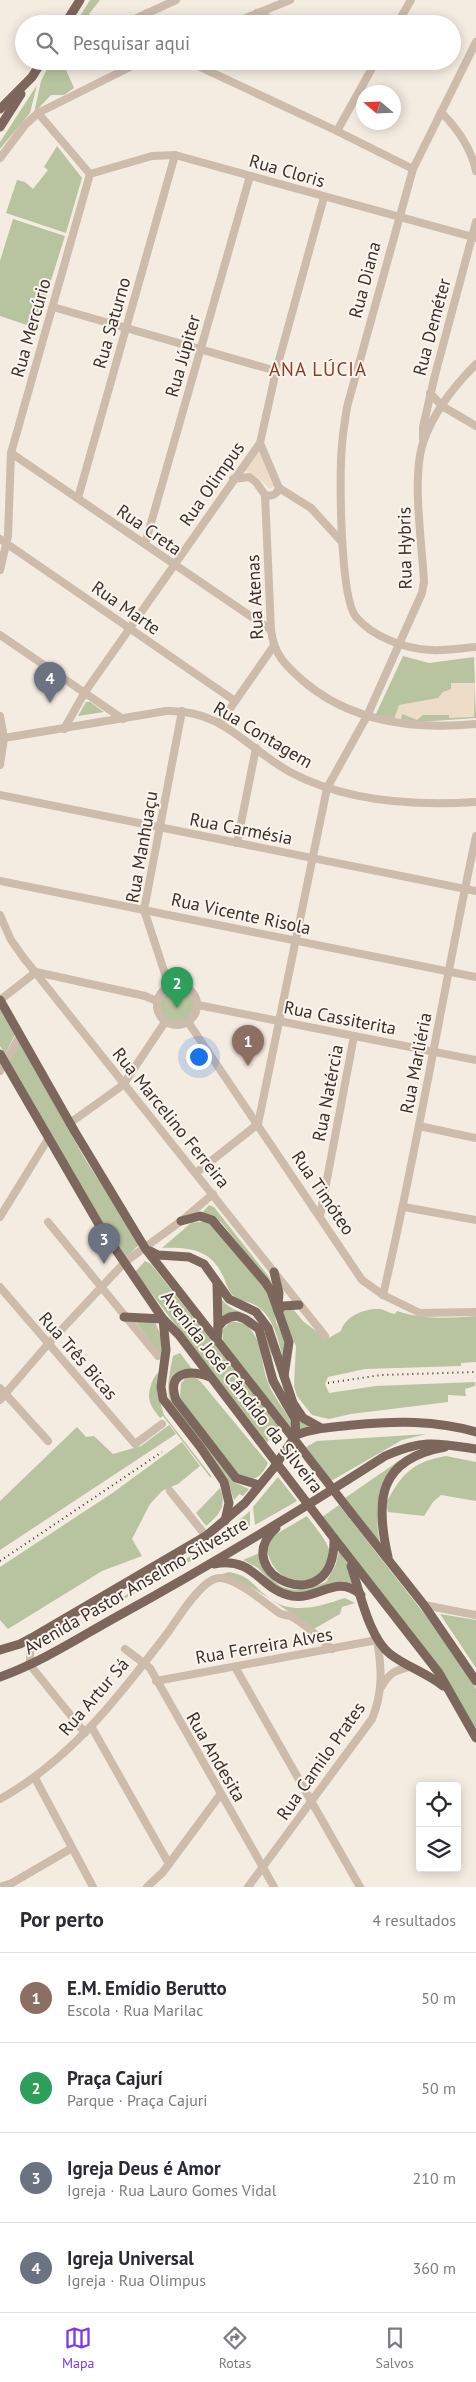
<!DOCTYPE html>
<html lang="pt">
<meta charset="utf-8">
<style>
:root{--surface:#fff;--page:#f7f7f7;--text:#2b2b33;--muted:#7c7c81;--line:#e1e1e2;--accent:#7c3aed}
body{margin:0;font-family:"PT Sans",sans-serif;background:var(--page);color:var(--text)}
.controls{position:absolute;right:15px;bottom:15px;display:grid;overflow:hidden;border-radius:5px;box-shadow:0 2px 12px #0003}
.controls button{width:45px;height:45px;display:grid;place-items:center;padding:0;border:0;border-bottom:1px solid var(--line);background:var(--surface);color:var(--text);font:25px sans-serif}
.compass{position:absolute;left:356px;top:85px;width:45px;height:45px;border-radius:50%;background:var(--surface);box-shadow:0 2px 12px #0003;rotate:289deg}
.you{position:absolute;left:198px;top:1056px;width:18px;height:18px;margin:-12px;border:4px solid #fff;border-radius:50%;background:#1a73e8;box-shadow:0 0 0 8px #1a73e833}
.badge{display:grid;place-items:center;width:32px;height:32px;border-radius:50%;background:var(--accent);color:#fff;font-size:16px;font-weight:700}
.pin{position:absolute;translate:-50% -41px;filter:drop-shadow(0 1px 2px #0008)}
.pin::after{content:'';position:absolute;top:26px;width:18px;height:15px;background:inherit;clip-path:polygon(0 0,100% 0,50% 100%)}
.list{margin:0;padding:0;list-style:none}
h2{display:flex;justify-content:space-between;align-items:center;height:65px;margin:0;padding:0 20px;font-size:21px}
h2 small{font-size:16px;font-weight:400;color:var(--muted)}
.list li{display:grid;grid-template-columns:32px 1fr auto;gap:15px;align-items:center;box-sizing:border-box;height:90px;padding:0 20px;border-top:1px solid var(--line)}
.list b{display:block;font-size:19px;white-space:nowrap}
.list p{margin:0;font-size:16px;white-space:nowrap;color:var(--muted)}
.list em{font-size:16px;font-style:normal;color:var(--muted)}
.icon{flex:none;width:28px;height:28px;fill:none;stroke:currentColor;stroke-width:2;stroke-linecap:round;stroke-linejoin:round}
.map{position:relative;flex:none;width:476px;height:1887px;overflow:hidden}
.search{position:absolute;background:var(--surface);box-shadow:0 2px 12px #0003;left:15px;right:15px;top:15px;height:55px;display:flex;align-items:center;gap:12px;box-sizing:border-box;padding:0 18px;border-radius:28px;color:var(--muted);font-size:19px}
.sheet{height:425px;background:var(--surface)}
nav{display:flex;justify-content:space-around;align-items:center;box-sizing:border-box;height:70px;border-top:1px solid var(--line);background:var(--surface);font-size:14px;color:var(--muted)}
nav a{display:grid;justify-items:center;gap:2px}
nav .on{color:var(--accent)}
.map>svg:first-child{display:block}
</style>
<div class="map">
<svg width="476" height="1887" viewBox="0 0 476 1887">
<rect width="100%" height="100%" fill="#f4ebe1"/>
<g fill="#b8c4a0">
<path d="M90,0H100L89,14L96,19L88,24H75Z"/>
<path d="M51,61H62L74,88L64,95H51L34,113L41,81Z"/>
<path d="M37,85L30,113L0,149V142Z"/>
<path d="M57,146L82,178L66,233L6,213L17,180L25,182L33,189L48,170L44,167Z"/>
<path d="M13,219L65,236L36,328L0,316V261Z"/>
<path d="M403,656L429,663L474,657L476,718L419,722L375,716Z"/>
<path d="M86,702H90L104,712L78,716Z"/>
<circle cx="177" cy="1007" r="17"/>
<path d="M0,1008L15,1035L5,1054L0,1046Z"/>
<path d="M20,1043L85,1159L140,1244L125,1258L107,1230L9,1062Z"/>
<path d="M209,1205L214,1207L269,1277L276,1291L221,1222L202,1213Z"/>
<path d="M205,1221L211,1222L267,1290L274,1306L276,1322L285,1341L284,1365C280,1345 274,1315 255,1305C248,1301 240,1301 234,1296C228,1292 226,1282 223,1276C211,1249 188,1247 162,1248L191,1223Z"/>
<path d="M145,1261L151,1264L281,1429L266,1443L135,1272Z"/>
<path d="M220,1297C234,1317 249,1307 264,1331C271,1343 271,1355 274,1368C280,1390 295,1410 309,1427L301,1430C295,1411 282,1396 275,1378C269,1361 268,1313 240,1314C234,1315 227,1318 221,1319Z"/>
<path d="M292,1308L304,1322L327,1339L341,1331C345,1316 365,1308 380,1309C385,1310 389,1313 395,1314L397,1311C424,1320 449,1318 476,1316V1362L461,1363V1366L365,1369L328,1377L325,1384L329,1393L376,1386L475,1382V1386L465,1389L466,1396L448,1395V1402L351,1414L329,1419L312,1415L297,1396L294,1386L296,1346L283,1318V1312Z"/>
<path d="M134,1320L155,1322L161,1336L162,1356Z"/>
<path d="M231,1321L246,1324C266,1345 259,1361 269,1385C276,1402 292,1416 294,1433L223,1342L222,1330Z"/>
<path d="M180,1353L192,1369L170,1392L230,1477L236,1483L249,1489L243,1496L239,1494L234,1500L227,1479L170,1401C166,1388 170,1370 173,1356Z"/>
<path d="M160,1371L157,1391L164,1415L212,1477H210L163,1416L160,1418C151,1406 146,1400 151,1385C153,1379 155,1375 160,1371Z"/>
<path d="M188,1376L196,1378L201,1382L268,1463C262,1476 255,1482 241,1478L180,1399L181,1383Z"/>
<path d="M169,1425L176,1434L0,1550V1501L77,1427L86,1437L94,1436L113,1454L141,1446Z"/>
<path d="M427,1434L402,1440L331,1481L306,1447L317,1441Z"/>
<path d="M182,1442L200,1466L178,1484L162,1491L150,1504L132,1539L142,1556L102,1571L8,1629L0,1620V1567L114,1492Z"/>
<path d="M446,1456L476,1462V1501L441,1495L433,1502L424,1516L388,1512L386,1503C402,1474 412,1462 446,1456Z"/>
<path d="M403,1458C376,1488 374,1506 380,1546L345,1498Z"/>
<path d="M278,1477L297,1501L255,1525L253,1507Z"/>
<path d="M220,1488C227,1506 220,1514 206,1526L196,1513Z"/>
<path d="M339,1505L426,1616L473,1683L476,1689V1730L440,1669L322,1517Z"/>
<path d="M250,1511V1527L94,1616L165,1570L208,1547Z"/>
<path d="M307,1516C314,1526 325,1538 329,1549C330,1554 328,1558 326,1563C310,1596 273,1581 267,1550L273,1536Z"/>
<path d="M339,1550L350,1568L357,1588H324L297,1593L278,1589L258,1568L243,1560L262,1552C269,1591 291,1597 326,1582L336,1564Z"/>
<path d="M229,1572C249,1576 250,1582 264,1594C289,1617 317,1607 345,1598L355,1603L342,1607L340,1614L312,1630C297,1616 238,1574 219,1575Z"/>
<path d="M440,1614L476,1620V1668Z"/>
</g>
<g fill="#ecdcc8">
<path d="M258,452H261L274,486L270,489L258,477L244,470Z"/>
<path d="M451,683H475L474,717L449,718V715H423L417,720L402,714L401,720L394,719L399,705L438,698L443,692L451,689Z"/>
</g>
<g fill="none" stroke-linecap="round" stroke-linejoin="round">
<g stroke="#cdbbac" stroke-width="8">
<path d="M147,13L152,24"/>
<path d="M257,13L281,24"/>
<path d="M124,24L176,0"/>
<path d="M231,24L290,0"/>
<path d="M397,24L411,0"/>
<path d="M476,42L413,169L347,407C345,420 343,432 342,445C339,473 340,598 356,617C373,637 405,649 431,650C445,651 461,648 476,647"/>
<path d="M187,61L337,131L413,169"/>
<path d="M441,112C457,128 471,148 476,171"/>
<path d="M38,113L90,174"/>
<path d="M337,131L376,61"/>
<path d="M0,158L25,125L38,113L142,61"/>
<path d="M90,174L152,156L175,155L476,238"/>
<path d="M53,307L276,371"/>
<path d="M430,393L442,406L476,426"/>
<path d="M423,438V427L435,375L476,222"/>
<path d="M260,443L279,488"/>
<path d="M11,453L271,630"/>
<path d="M233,479L249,477L256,482L265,495C272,497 277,494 279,488"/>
<path d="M279,488L311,508L342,542"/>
<path d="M265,495L271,630C274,654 284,664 302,680C350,722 414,730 476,724"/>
<path d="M78,498L175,155"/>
<path d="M0,539L235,701"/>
<path d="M145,544L250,176"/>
<path d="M0,570L8,536L11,453L90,174"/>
<path d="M0,635L123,719"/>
<path d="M0,716L4,738L0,765"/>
<path d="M220,723L273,647"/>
<path d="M64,729L85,692L260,443L276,371L324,197"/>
<path d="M4,738L166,711C222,709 245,747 290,772C346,802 414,806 476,802"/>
<path d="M0,795L476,891"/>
<path d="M237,843L256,748"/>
<path d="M0,881L476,977"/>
<path d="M0,915L11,940L23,957L325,1336"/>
<circle cx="177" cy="1005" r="20"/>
<path d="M169,986L144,910L182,711"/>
<path d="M0,1000L36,972L145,996L157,1001"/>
<path d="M198,1005L476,1060"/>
<path d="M188,1022L362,1280L383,1295L420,1313L476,1312"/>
<path d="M0,1071L20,1036"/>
<path d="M70,1123L123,1085L165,1022"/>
<path d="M419,1126L476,1138"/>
<path d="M196,1173L258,1124L327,788L367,716L422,593L424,582C422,542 411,475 424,440C434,412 455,385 476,364"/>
<path d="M404,1207L476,1220"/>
<path d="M320,1216L354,1036"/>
<path d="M0,1217L48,1139"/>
<path d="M48,1222L158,1356"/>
<path d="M0,1287L135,1444L162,1424"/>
<path d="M383,1295C419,1143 443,989 476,836"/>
<path d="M0,1388L48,1441"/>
<path d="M0,1400L48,1344L125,1262L181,1221L213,1194"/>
<path d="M170,1491L206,1536"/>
<path d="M424,1605L476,1615"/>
<path d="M35,1636L30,1649V1665L85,1733"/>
<path d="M125,1649L150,1668L274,1887"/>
<path d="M235,1667L360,1887"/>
<path d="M156,1681L377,1640C382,1669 383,1692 372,1719L248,1887"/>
<path d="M382,1686C389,1673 396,1670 409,1667"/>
<path d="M91,1726L169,1864"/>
<path d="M35,1778L93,1887"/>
<path d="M0,1799C71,1760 121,1694 169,1631C178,1618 203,1577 220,1578C238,1579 265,1603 279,1613C282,1615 286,1615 290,1616C305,1623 319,1638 332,1649"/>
<path d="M0,1887L12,1883L72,1848"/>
<path d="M147,1887L163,1872L220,1795"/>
</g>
<g stroke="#7d675c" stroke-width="9">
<path d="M65,24L80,0"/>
<path d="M0,109L32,77L42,61"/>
<path d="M0,127L21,94"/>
<path d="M0,1000L75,1132L145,1248L280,1421"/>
<path d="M0,1054L101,1228L163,1319L179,1335L259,1440"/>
<path d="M181,1221L200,1216L212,1220L265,1282L271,1291L289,1342L284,1376"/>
<path d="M150,1251L158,1255L189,1257L204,1264L229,1299L256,1312L268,1328L293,1403L303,1418L321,1428"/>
<path d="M274,1272L279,1293L278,1306"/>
<path d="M217,1284L218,1327"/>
<path d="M278,1311L283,1306L299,1305"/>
<path d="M124,1317L163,1319"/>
<path d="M163,1319L166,1350L161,1387L163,1399L201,1448L224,1482L229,1503L225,1521"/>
<path d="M217,1341L218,1327L223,1321L230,1317L237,1316L245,1319L259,1329L273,1381L295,1419L296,1435"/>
<path d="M210,1377C189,1369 166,1372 176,1400L236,1478L259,1485"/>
<path d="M352,1514L424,1605L476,1681"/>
<path d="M276,1528C226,1574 336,1624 334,1538"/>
<path d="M330,1533L439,1673L476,1738"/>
<path d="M388,1557C375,1500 378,1459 445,1447"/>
<path d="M214,1564C256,1556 259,1590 292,1596C319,1600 337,1573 361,1595"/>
<path d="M351,1566C360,1592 369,1638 390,1654C407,1667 427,1673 443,1686"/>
<path d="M0,1650L20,1644L35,1636L206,1536L245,1503L273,1469L296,1435C315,1428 333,1427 353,1425C395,1421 435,1420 476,1432"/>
<path d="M0,1677C42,1662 80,1637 118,1616C209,1566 298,1512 385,1456C423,1439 437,1443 476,1449"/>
</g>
<g stroke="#3b302b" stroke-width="2" stroke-dasharray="1 4" stroke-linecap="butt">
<path d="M328,1383L381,1375L476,1372"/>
<path d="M0,1561L162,1452"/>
</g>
<g stroke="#7d675c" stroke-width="9">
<path d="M280,1421L352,1514"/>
<path d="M259,1440L330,1533"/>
</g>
</g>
<g text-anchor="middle" stroke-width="4" stroke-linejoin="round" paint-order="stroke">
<g font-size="18" fill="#3b302b" stroke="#fbf5ee">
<text transform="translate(287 171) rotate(16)" y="6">Rua Cloris</text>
<text transform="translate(365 280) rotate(-75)" y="6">Rua Diana</text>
<text transform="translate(112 323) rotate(-74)" y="6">Rua Saturno</text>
<text transform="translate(432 327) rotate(-75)" y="6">Rua Deméter</text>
<text transform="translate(31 328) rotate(-74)" y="6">Rua Mercúrio</text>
<text transform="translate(183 356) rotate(-74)" y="6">Rua Júpiter</text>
<text transform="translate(212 484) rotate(-55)" y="6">Rua Olimpus</text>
<text transform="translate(149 530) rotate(35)" y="6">Rua Creta</text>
<text transform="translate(405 548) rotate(-91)" y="6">Rua Hybris</text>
<text transform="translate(255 597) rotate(-93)" y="6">Rua Atenas</text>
<text transform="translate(126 608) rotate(35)" y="6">Rua Marte</text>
<text transform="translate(263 735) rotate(31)" y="6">Rua Contagem</text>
<text transform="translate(241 829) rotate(11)" y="6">Rua Carmésia</text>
<text transform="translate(142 847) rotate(-80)" y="6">Rua Manhuaçu</text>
<text transform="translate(241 914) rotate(12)" y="6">Rua Vicente Risola</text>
<text transform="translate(340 1018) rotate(11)" y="6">Rua Cassiterita</text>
<text transform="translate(416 1063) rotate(-79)" y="6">Rua Marliéria</text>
<text transform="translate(328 1093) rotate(-79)" y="6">Rua Natércia</text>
<text transform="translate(171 1118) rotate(51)" y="6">Rua Marcelino Ferreira</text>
<text transform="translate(323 1193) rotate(56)" y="6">Rua Timóteo</text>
<text transform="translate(78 1356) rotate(49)" y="6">Rua Três Bicas</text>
<text transform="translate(242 1392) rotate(52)" y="6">Avenida José Cândido da Silveira</text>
<text transform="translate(136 1586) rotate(-30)" y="6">Avenida Pastor Anselmo Silvestre</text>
<text transform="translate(264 1646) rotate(-10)" y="6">Rua Ferreira Alves</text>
<text transform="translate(94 1697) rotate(-49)" y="6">Rua Artur Sá</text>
<text transform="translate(216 1757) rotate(60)" y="6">Rua Andesita</text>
<text transform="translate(321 1761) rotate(-55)" y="6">Rua Camilo Prates</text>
</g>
<g font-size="19" letter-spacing="1" fill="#8c3b22" stroke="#fbf5ee">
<text x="318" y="376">ANA LÚCIA</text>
</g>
</g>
</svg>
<div class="controls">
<button><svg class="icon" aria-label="locate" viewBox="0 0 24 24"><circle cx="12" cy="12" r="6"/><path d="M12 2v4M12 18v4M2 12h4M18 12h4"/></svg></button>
<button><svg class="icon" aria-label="layers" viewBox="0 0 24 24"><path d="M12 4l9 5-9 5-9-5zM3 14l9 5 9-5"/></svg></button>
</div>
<svg class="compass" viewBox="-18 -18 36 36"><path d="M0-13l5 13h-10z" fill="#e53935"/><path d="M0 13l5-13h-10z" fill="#7c7c81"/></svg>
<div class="you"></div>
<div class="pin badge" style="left:248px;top:1066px;background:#8d6e63">1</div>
<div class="pin badge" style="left:177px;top:1008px;background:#2e9e5b">2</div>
<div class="pin badge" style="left:104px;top:1264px;background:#6b7280">3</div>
<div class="pin badge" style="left:50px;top:703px;background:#6b7280">4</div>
<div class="search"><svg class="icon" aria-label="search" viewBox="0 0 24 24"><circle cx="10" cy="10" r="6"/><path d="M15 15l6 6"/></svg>Pesquisar aqui</div>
</div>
<section class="sheet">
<h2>Por perto<small>4 resultados</small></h2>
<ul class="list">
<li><span class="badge" style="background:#8d6e63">1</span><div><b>E.M. Emídio Berutto</b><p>Escola · Rua Marilac</p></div><em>50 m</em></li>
<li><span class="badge" style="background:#2e9e5b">2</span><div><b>Praça Cajurí</b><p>Parque · Praça Cajuri</p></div><em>50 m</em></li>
<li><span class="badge" style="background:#6b7280">3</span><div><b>Igreja Deus é Amor</b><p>Igreja · Rua Lauro Gomes Vidal</p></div><em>210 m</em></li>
<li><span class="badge" style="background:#6b7280">4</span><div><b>Igreja Universal</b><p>Igreja · Rua Olimpus</p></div><em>360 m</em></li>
</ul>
</section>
<nav>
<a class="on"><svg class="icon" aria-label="map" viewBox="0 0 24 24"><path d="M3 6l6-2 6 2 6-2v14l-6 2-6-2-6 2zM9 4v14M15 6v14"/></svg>Mapa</a>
<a><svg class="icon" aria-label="directions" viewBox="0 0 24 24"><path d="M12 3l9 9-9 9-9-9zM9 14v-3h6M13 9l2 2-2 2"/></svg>Rotas</a>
<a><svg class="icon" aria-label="saved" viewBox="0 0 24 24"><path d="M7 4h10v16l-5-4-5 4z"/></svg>Salvos</a>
</nav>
